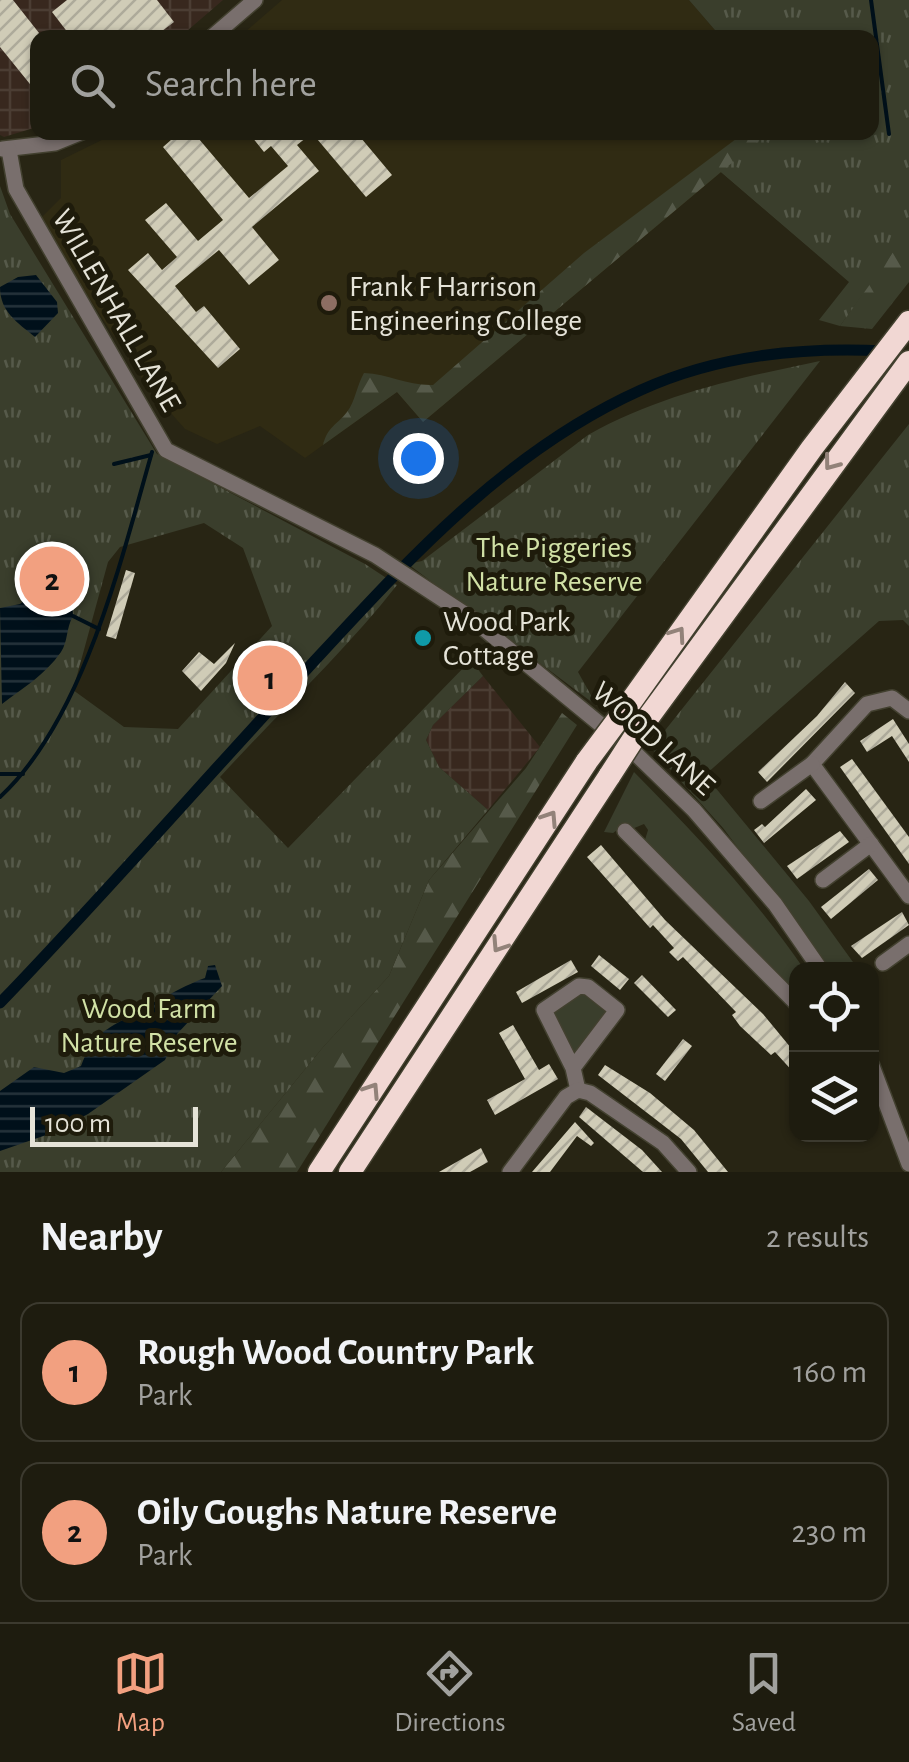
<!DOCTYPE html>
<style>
:root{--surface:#1e1c0f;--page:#262518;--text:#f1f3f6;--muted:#a1a19e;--line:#3c3a2f;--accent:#f2a080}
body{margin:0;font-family:"Alegreya Sans",sans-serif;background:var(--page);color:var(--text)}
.controls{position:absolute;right:30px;bottom:30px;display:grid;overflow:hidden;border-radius:20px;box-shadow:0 2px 8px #0004}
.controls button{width:90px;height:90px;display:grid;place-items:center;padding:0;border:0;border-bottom:2px solid var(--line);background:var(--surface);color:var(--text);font:50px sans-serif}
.scale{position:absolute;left:30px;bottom:25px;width:168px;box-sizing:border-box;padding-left:10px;border:5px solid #e5e3d8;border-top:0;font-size:28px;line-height:35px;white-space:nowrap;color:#e5e3d8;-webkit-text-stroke:8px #1e1b0b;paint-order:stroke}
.you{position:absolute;left:418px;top:458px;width:35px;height:35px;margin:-25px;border:8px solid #fff;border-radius:50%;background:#1a73e8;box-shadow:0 0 0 15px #1a73e833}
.badge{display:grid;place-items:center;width:65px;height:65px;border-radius:50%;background:var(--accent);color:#111;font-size:32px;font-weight:700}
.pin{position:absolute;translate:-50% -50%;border:5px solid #fff;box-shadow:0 2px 10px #0006}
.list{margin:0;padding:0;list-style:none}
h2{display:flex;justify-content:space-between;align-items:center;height:130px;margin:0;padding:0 40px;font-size:42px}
h2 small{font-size:32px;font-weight:400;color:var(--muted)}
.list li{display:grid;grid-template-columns:65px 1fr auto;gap:30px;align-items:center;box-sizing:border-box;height:140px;margin:0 20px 20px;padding:0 20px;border:2px solid var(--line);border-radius:20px}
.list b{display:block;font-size:38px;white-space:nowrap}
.list p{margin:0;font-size:32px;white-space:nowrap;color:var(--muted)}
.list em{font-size:32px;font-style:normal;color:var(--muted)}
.icon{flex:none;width:55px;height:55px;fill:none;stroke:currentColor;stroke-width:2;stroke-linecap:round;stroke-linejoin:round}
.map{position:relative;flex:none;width:909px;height:1172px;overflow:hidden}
.search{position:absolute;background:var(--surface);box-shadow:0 2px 8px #0004;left:30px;right:30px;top:30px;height:110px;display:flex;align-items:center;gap:25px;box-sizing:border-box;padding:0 35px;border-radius:20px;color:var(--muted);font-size:38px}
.sheet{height:450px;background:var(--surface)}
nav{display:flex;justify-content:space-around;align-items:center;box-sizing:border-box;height:140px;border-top:2px solid var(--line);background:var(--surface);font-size:28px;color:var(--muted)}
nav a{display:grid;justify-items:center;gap:5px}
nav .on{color:var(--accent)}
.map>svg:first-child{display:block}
</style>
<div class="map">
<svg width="909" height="1172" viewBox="0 0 909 1172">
<defs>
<pattern id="industrial-grid" width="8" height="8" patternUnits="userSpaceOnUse" patternTransform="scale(2.5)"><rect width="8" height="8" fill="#38281e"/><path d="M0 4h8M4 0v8" fill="none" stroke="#4b3d33"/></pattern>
<pattern id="forest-firs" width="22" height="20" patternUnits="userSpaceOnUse" patternTransform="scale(2.5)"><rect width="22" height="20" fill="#3a3e2c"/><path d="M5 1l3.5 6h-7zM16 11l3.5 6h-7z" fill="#565a4a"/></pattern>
<pattern id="park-tufts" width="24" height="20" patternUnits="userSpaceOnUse" patternTransform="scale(2.5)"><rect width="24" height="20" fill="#3a3e2c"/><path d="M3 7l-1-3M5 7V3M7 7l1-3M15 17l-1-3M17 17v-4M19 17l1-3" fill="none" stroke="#565a4a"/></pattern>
<pattern id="water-rules" width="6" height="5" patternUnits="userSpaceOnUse" patternTransform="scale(2.5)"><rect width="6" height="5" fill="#00101a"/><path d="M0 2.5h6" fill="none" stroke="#25333b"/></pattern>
<pattern id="building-hatch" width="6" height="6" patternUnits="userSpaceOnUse" patternTransform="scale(2.5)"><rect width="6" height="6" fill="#d0ccb7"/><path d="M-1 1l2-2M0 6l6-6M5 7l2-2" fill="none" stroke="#adaa9a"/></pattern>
</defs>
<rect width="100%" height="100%" fill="#282514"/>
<g fill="#302b13">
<path d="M282,0H689L721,37L238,38Z"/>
<path d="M116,133H768L423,422L397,392L305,458L260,426L217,444L185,429L147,386L38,221L61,198V160Z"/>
</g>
<g fill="url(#industrial-grid)">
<path d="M0,0H223L180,37L38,38L37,127L4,137L0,135Z"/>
<path d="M483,676L540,747L488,810L439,767L426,740L433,725Z"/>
</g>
<g fill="#3a3e2c">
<path d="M651,748L705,775L809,901L858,969H829L723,828Z"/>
<path d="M634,772C698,837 752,894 804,969H796V993L644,843L648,830L644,824L632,829L626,824L613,833L604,832Z"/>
<path d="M583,991L604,1007L607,1016L578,1057L556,1025L554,1010Z"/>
</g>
<g fill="url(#forest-firs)">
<path d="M909,0V282L872,329L840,326L863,293L721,172L423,422L397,392L323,445C328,426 336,426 347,412C355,402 357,385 364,373C389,374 408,386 433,385L584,253L744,133L872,132V38Z"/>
<path d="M562,713L577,725L297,1172H221L324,1046L389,976L429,880L526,768Z"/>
</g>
<g fill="url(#park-tufts)" fill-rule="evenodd">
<path d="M689,0H909V230L840,326L819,320L849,282L721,172L768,133L872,132V38L721,37Z"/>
<path d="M0,186L10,214L157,454L365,564L397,585C343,654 279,712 220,777L288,848L471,660L483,676L433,725L426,740L439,767L488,810L429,880L389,976L324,1046L221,1172H0ZM204,523L243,548L272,626L178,729L124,727L73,690L108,562L120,547Z"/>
<path d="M820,361L578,672L597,706L408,564L422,561L588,435C661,394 739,378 820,361Z"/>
<path d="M909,424V626L903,620L879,621L705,775L651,748Z"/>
</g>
<g fill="url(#water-rules)">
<path d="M36,275L57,302L58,313L35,337C17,322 0,312 0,287L18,277Z"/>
<path d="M35,592L72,600L73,616C66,628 68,642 61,652C45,675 23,688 2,704L0,608L20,604Z"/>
<path d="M215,965L222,986L177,1034L165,1060L88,1114L52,1133L0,1151V1091L34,1067L64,1073L81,1066C86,1053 91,1041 103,1032C120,1020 186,984 205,978L208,966Z"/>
</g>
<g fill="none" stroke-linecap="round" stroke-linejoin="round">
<g stroke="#00101a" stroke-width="4">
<path d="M871,0L889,134"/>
<path d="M114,464L151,455"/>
<path d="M73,616L99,629"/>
<path d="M0,774H23"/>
<path d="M0,797C84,719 121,560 152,452"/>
</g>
<path stroke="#00101a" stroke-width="11" d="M0,1003C105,894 204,780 307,669C406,562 505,451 641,390C718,355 801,347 885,351"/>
</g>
<g fill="url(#building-hatch)">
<path d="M0,0H13L43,38H38V94L0,47Z"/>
<path d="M67,0H157L174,22L153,38H72L52,12Z"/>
<path d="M180,132H193L249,198L288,166L271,146L264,152L248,132H356L392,175L366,197L312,133L297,145L319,171L252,227L279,260L249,285L219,250L175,286L196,312L204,306L240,349L218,368L128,270L148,253L162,270L177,257L145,220L166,203L198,241L223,220L163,147Z"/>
<path d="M126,570L135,573L116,639L106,636Z"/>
<path d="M235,643L226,663L201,691L182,671L199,652L214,664Z"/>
<path d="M845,682L855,693L767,782L758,772L817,716Z"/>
<path d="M893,719L909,744V762L892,736L867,752L860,741Z"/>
<path d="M852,759L909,837V864L840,767Z"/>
<path d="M806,789L816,800L764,843L754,830L762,824L765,827Z"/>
<path d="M840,831L849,842L797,879L787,866Z"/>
<path d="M601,845L665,920L763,1014L796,1054V1075L775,1052L771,1055L740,1026L732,1015L736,1012L683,957L678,961L669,952L674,948L653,925L650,928L587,857Z"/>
<path d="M869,869L878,880L831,919L821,907Z"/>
<path d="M902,912L909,925L862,958L851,946Z"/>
<path d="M599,955L629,979L620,990L591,966Z"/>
<path d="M571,960L578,972L522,1003L516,992Z"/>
<path d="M642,975L676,1010L668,1017L634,983Z"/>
<path d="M513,1025L539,1070L549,1064L558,1079L495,1115L487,1100L525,1079L499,1033Z"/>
<path d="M683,1039L692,1046L665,1081L656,1074Z"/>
<path d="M605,1065L650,1093L694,1130L728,1172H708L681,1139L598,1075Z"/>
<path d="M586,1107L642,1150L662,1172H643L579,1117Z"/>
<path d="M575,1122L594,1143L591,1146L577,1136L550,1172H532Z"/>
<path d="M481,1148L488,1162L470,1172H439Z"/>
</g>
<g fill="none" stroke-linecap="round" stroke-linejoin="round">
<defs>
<g id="minor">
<path d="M211,38L255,0"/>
<path d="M3,149L55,143L82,132"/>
<path d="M9,150L16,189L166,450L375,555L471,618L635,753L694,810L775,904L820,969"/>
<path d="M909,711L892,698L867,704L812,764L909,896"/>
<path d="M761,801L812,764"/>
<path d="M625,831L796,1003"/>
<path d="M823,880L871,844"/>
<path d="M883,963L909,944"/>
<path d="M872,1066L909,1164"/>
<path d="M573,1068L617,1010L588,987L579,986L544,1010L573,1068L578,1090"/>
<path d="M510,1172L566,1097L578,1090L590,1093L663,1143L689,1172"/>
</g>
<g id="highway">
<path d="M622,714L812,448L909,322"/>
<path d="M639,730L909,362"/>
<path d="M319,1172L587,761"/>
<path d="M350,1172L610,775"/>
</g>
</defs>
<use href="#minor" stroke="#42402f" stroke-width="18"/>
<use href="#highway" stroke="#42402f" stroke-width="25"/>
<use href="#minor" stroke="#796f6d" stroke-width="15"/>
<use href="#highway" stroke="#f1d7d3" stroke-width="22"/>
<defs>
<g id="highway-bridge">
<path d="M587,761L622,714"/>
<path d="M610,775L639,730"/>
</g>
</defs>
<use href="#highway-bridge" stroke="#42402f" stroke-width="25" stroke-linecap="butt"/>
<use href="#highway-bridge" stroke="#f1d7d3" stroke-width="22"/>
</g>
<defs><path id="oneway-chevron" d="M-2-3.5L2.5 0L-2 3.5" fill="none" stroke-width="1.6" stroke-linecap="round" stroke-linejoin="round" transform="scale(2.5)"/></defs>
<g stroke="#928279">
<use href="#oneway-chevron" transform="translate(831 463) rotate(127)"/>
<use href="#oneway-chevron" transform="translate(678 634) rotate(-55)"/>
<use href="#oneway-chevron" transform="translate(550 818) rotate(-57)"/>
<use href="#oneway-chevron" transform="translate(499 945) rotate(123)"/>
<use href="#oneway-chevron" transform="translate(372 1090) rotate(-57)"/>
</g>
<circle fill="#8d6e63" stroke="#1e1b0b" stroke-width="4" cx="329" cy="303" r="10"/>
<circle fill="#0f9aa8" stroke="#1e1b0b" stroke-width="4" cx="423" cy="638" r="10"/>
<g text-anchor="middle" stroke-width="10" stroke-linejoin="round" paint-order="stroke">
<g font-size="30" fill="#e5e3d8" stroke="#1e1b0b" text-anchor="start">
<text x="349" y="296">Frank F Harrison<tspan x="349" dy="34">Engineering College</tspan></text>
<text x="443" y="631">Wood Park<tspan x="443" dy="34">Cottage</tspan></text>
</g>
<g font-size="30" fill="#e5e3d8" stroke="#1e1b0b">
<text transform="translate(117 310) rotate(60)" y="10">WILLENHALL LANE</text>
<text transform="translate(654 738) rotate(42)" y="10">WOOD LANE</text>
</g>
<g font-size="30" fill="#d1e1a6" stroke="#1e1b0b">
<text x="554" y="557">The Piggeries<tspan x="554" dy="34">Nature Reserve</tspan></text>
<text x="149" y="1018">Wood Farm<tspan x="149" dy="34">Nature Reserve</tspan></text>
</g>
</g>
</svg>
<div class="controls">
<button><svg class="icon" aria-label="locate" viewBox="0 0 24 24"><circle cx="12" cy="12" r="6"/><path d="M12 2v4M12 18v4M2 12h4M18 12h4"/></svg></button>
<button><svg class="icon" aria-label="layers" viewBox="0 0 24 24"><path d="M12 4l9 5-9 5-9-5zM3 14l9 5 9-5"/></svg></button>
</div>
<div class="scale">100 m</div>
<div class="you"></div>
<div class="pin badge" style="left:270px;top:678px">1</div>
<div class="pin badge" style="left:52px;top:579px">2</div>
<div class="search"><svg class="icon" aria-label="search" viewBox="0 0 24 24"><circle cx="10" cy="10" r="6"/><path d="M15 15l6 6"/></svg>Search here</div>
</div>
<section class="sheet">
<h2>Nearby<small>2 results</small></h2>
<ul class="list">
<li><span class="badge">1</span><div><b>Rough Wood Country Park</b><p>Park</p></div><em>160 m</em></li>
<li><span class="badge">2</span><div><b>Oily Goughs Nature Reserve</b><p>Park</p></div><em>230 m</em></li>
</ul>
</section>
<nav>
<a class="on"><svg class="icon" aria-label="map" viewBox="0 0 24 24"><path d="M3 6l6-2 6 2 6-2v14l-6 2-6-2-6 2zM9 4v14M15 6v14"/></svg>Map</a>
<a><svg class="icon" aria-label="directions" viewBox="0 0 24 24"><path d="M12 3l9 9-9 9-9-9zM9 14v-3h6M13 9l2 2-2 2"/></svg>Directions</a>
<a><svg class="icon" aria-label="saved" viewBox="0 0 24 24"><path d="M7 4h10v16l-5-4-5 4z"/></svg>Saved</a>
</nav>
